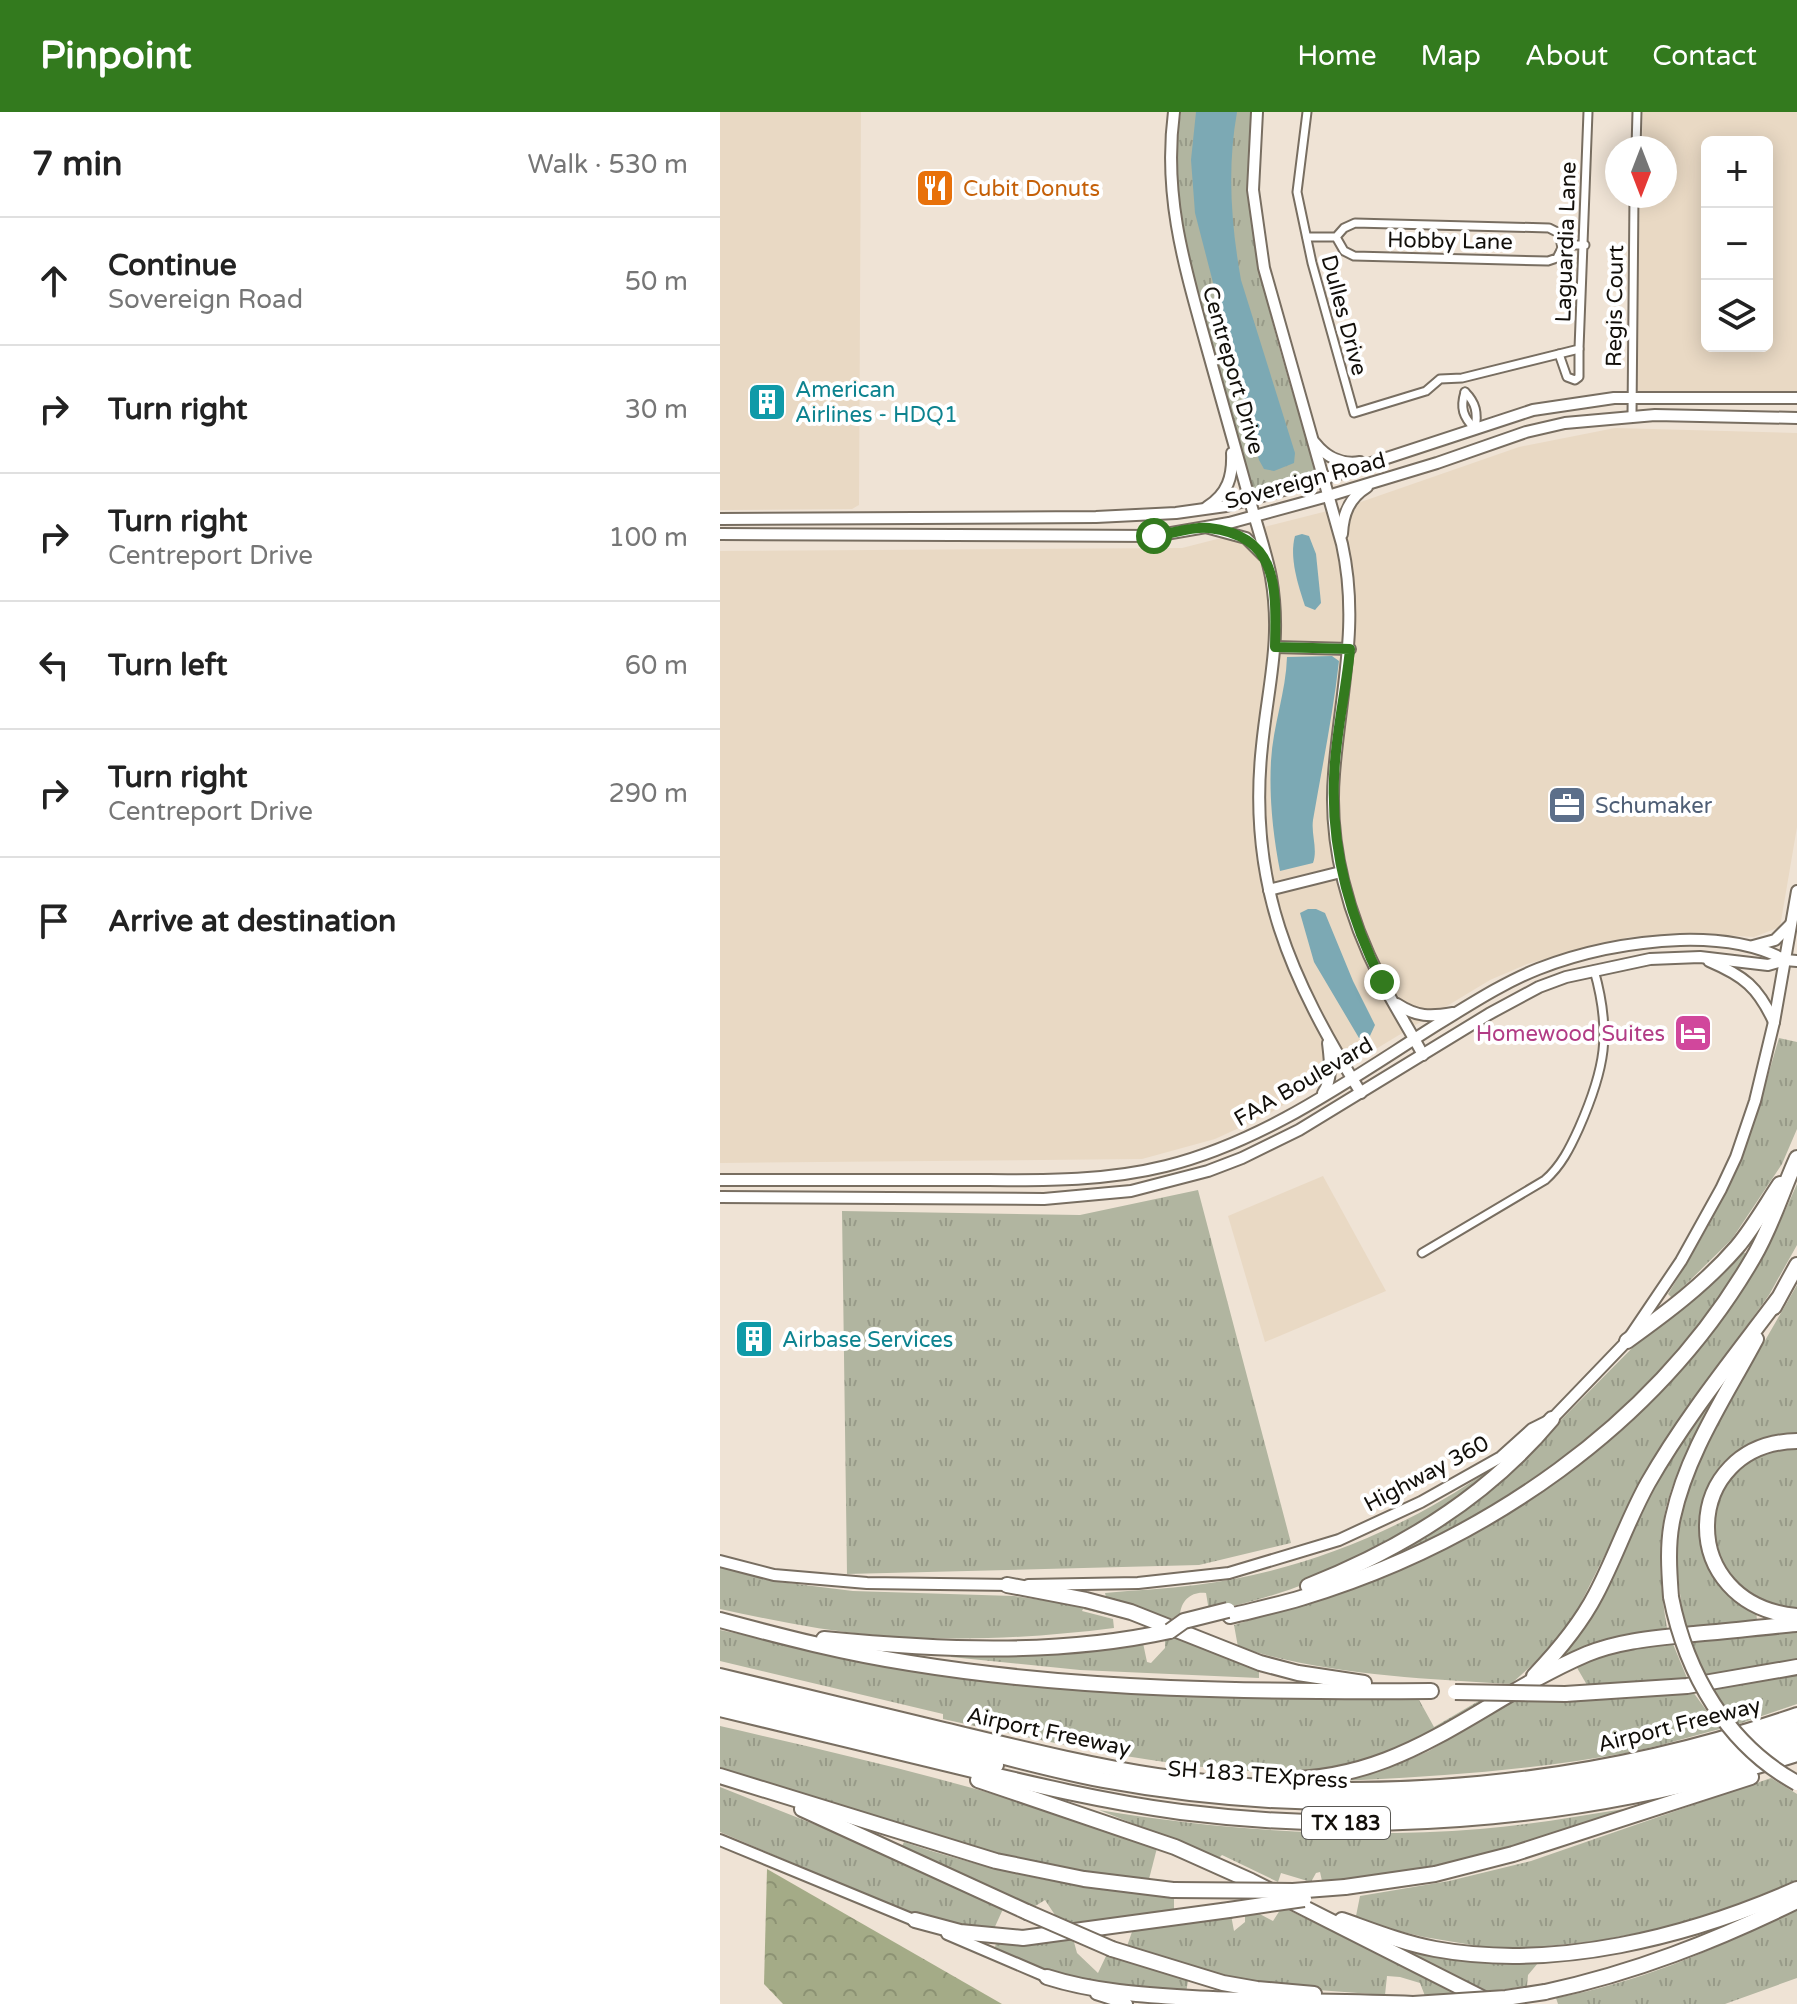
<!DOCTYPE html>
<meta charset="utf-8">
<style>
:root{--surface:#fff;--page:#f2f2f2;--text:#222;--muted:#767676;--line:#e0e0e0;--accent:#337a1e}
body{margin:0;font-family:"Varela Round",sans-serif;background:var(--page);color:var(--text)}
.controls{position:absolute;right:24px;top:24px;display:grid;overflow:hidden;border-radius:12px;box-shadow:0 4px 20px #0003}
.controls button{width:72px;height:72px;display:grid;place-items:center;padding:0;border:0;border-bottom:2px solid var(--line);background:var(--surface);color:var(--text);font:40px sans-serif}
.compass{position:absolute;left:885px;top:24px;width:72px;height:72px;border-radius:50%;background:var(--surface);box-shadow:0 4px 20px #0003;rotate:180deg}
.stop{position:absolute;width:24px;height:24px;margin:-18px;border:6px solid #337a1e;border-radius:50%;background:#fff}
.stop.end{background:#337a1e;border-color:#fff;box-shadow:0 2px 8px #0008}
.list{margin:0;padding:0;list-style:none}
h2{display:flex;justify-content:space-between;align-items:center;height:104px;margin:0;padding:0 32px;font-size:34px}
h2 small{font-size:26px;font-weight:400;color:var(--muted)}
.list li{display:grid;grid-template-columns:52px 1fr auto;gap:24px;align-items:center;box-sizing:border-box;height:128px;padding:0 32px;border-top:2px solid var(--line)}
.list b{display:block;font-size:30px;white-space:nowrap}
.list p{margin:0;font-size:26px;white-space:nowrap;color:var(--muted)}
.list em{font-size:26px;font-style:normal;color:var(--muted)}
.icon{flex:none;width:44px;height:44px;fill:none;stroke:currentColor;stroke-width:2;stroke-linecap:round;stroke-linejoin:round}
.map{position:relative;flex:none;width:1077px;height:1892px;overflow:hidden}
header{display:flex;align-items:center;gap:48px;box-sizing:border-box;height:112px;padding:0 40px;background:var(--accent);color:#fff}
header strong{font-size:38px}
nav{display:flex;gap:44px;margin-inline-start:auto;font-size:28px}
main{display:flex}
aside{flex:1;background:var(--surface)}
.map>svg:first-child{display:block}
</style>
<header>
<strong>Pinpoint</strong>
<nav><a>Home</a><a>Map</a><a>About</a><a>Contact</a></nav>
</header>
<main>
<aside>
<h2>7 min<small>Walk · 530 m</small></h2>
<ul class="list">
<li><svg class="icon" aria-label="ahead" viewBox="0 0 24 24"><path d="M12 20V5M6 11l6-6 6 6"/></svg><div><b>Continue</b><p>Sovereign Road</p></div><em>50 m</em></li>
<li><svg class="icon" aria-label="right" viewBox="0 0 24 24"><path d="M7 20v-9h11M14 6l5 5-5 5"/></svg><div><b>Turn right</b></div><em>30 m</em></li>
<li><svg class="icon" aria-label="right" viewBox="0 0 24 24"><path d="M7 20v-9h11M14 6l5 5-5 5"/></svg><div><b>Turn right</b><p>Centreport Drive</p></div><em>100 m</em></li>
<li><svg class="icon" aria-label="left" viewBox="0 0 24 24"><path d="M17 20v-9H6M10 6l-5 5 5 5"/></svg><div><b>Turn left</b></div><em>60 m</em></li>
<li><svg class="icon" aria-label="right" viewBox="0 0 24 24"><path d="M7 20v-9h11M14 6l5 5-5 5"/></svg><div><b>Turn right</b><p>Centreport Drive</p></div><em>290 m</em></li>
<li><svg class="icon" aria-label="arrive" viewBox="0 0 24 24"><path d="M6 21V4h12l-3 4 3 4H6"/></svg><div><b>Arrive at destination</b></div></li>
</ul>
</aside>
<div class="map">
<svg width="1077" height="1892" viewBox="0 0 1077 1892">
<defs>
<pattern id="grass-tufts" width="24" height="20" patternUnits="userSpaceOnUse" patternTransform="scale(2)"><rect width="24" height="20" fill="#b1b5a0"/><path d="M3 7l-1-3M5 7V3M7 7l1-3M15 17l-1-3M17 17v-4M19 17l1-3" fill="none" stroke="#979a88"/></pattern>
<pattern id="forest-crowns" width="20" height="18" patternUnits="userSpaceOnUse" patternTransform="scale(2)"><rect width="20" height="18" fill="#a4ab87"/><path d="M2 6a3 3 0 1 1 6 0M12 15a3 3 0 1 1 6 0" fill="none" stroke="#8c9273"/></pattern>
</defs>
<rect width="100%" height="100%" fill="#efe3d5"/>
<g fill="#e9d9c4" fill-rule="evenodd">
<path d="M0,0H141L139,393L132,397L0,398Z"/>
<path d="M923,0H1077V281H914L920,84H945V36H922ZM987,30H1047V234H987Z"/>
<path d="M895,316L1077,321V715L1060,815L1034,825L971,821L909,825L807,852L770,868L545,1004L495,1027L422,1047L0,1051V439L462,436L635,392L799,335Z"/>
<path d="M603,1064L666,1179L545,1230L508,1104Z"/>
</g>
<g fill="url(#grass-tufts)">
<path d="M461,0H535C514,121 563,242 595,357V363L591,366L537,381L531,372C517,323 503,273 489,224C469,150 448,77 461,0Z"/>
<path d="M1059,926L1077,930V1017L1062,1052L1012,1127L952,1186L948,1182C977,1135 1006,1086 1026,1033C1039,999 1048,962 1059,926Z"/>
<path d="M1077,1072V1133L1049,1183L956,1312L918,1376L853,1507L833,1534L791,1572C697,1566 609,1563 518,1535L514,1513C556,1500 600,1489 641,1472C800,1411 933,1312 1027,1170C1048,1140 1062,1105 1077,1072Z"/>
<path d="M478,1078L571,1431L479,1453L127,1462L122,1099L360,1103Z"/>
<path d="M1019,1138L1027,1142C981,1215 928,1283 859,1336C805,1378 745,1409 685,1440L682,1436L835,1314L923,1225Z"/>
<path d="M1077,1173V1325C980,1318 941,1452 1036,1498L1037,1508L964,1516L955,1438L963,1391L978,1345Z"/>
<path d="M984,1295L990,1296L985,1303C973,1330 956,1359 948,1388C936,1430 940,1474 947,1516L894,1527L842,1545L870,1505L935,1374Z"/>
<path d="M1065,1336H1077V1497C1062,1496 1048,1495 1035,1487C1022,1480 1007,1466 1000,1453C986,1425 993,1382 1016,1360C1030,1347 1047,1341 1065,1336Z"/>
<path d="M769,1358L772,1361C698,1428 588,1481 489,1499L486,1481C472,1479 461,1488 460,1503L450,1507L386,1485L385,1481C415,1478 446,1477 476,1473C580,1460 684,1418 769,1358Z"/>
<path d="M0,1455L60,1470L133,1479L294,1484L360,1494L424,1512L363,1497L362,1499L393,1507L394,1516C315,1526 235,1530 156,1523C103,1519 52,1508 0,1497Z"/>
<path d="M1077,1516V1547L982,1564L967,1526Z"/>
<path d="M0,1518L148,1549L233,1562L698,1586L714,1615L762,1587L768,1588C722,1614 677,1642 625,1653C576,1664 523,1660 474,1654C390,1644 306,1625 223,1607V1602L0,1549Z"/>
<path d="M458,1525L539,1558V1566L360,1558L231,1545V1543L326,1541L423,1531L427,1550L431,1551L445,1536V1528Z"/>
<path d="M951,1527L967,1566L867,1573L856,1554L868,1545Z"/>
<path d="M1077,1562V1592L1016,1613L990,1578Z"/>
<path d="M973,1580L1000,1617C969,1625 937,1635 906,1641C811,1658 716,1665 620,1669L621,1665L673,1654L709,1639L788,1590L905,1587Z"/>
<path d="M0,1614C148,1648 295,1682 437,1736L429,1767L370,1760L268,1739L0,1656Z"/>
<path d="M1051,1666L1077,1682V1769L969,1811L876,1829L800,1837L770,1836L704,1825L658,1814L636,1804L640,1784L729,1769L811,1749Z"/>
<path d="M0,1675L134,1728L283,1797L273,1819L199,1805L0,1720Z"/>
<path d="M910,1696L766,1743L680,1760L618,1768L602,1769L600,1760L596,1761L591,1770L561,1761L558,1770L502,1743L499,1746L379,1698C506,1719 632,1727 760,1717C810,1713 860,1704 910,1696Z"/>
<path d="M184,1730C272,1760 362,1778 454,1785V1797L349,1813L337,1806L325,1788L312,1796L182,1734Z"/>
<path d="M562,1795L741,1881L705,1884L700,1871L680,1865L667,1864L665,1883L557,1875L515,1868L406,1837L413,1817L511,1803L514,1819L525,1810V1800L534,1799L553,1809Z"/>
<path d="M1077,1795V1866L1005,1892H838L836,1886C921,1870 1002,1836 1077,1795Z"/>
<path d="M970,1823L919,1838L818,1851L808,1863L807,1874L763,1880L679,1838L680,1836L754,1847Z"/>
<path d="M349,1826L354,1830L357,1841L378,1861L387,1842L468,1869L466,1881C396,1877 338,1870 275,1835L276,1831L296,1833Z"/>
</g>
<path fill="url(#forest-crowns)" d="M47,1757L282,1892H63L44,1872Z"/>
<g fill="#7ca9b4">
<path d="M476,0H517C507,56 511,112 521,168L575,341L574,351L554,359L544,357L539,348L475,101L471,48Z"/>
<path d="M582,422L589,424L596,442L601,491L595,498L585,494C578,473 569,445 575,424Z"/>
<path d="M612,544L619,549C613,603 602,655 593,708C591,723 598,737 593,751L560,759C553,723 549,685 551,649C553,613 566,580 567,545Z"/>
<path d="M588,797H596L605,801L633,869L655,913L649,926H639L594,850L580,801Z"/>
</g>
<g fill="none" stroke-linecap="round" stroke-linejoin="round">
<defs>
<g id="street">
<path d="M587,0L577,80L592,151L634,301L706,279L720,267L742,266L859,237L868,0"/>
<path d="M916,36L917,0"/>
<path d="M587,125H616L624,116L635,111L829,116L839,121L842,136L837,146L828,149L634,144L624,139L616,125"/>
<path d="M842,133H865"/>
<path d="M839,242L847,265L855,268L859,265V237"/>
<path d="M745,280C740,296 743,305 755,317"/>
<path d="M745,280C756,291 758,301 755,317"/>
<path d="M912,304L914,84"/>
<path d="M702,1141L825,1068C841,1054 850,1036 859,1016C885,957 892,921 874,858"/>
</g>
<g id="secondary">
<path d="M454,0C443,83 464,153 486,232C501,284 515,337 530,389C537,414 546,440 551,465C562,528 548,573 542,634C527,772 571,867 641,981"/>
<path d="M537,0L533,78L544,156L622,432C640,513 620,582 614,662C608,734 629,806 661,868C674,894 690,918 703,943"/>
<path d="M595,331C606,345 622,353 640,350"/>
<path d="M487,395C508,382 513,364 512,341"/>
<path d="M0,407L376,405L456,401L506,394L603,367L813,298L894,286H1077"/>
<path d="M489,416L526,426L544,444"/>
<path d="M0,422L434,424L509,411L608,384L717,351L806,320L845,311L935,303L1077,306"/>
<path d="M622,422C623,402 629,386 647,375"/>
<path d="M555,535L630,537"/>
<path d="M549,778L621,760"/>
<path d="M1033,834L1055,828L1070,813"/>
<path d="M989,849C1024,864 1038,875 1054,910"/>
<path d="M677,892C697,905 710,905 733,901"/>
<path d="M603,981C613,967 610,948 608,931"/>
<path d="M0,1068C81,1068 161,1068 242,1068C311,1068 378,1071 446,1054C546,1029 632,966 718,912C751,892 783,871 818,857C864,839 911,830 960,828C995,827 1034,831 1065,848"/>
<path d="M0,1085L324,1087L411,1079L488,1059L522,1046L579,1018L769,902L819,875L846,865L930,847L980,845L1048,853L1065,848L1077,849"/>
<path d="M0,1449L54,1463L147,1471L292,1473"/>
<path d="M308,1473L418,1471L509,1461L619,1428L701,1390L781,1345L812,1317L832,1307L907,1229L961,1149L1001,1077L1016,1045L1035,989L1054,910L1077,779"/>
<path d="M0,1728L201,1811"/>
<path d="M227,1822L330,1866"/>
<path d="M376,1882L407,1892"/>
</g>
<g id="highway">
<path d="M1054,1195L1077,1153"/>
<path d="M907,1229C946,1201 985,1172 1017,1135C1033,1116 1046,1093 1060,1072"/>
<path d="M1077,1329C960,1331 954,1493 1077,1504"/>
<path d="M287,1473L366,1488L411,1500L540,1551L578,1561L644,1571"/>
<path d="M588,1474C682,1437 767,1385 832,1307"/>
<path d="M951,1485C949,1459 947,1431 953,1405C967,1341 1005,1285 1036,1227"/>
<path d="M510,1504C534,1498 558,1493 581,1486C764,1431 936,1313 1033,1146C1052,1114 1062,1079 1077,1046"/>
<path d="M0,1508C63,1525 125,1541 190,1551C362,1579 538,1580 711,1579"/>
<path d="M104,1527C219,1538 337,1544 450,1519"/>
<path d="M0,1564C75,1582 149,1600 224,1618C295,1635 365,1653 437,1664C652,1695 872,1674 1077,1603"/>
<path d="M814,1564C838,1539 860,1513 876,1482C895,1446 908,1407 928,1371C965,1306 1013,1247 1058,1187"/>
<path d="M0,1575C77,1594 153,1612 230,1631C281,1644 331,1658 383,1668C616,1711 852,1690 1077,1617"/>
<path d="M845,1582L967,1574L1077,1555"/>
<path d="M0,1587L276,1653"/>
<path d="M0,1597C79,1616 157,1635 236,1654C310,1672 385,1690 461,1700C669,1726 878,1705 1077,1642"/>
<path d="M0,1664L276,1749L364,1767L453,1778"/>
<path d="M544,1667C681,1675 753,1591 867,1542C901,1528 938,1526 974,1522C1009,1519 1043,1515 1077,1512"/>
<path d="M258,1668L455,1735L531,1769L770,1890"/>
<path d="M82,1697L307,1800"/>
<path d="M600,1701C764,1703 921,1680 1077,1630"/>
<path d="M625,1775L715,1762L793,1742L1031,1665"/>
<path d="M195,1808L240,1820L303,1826L509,1798"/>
<path d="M622,1808C653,1819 683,1831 715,1837C834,1859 968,1825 1077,1777"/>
<path d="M392,1837L503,1871L537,1877L594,1882"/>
<path d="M327,1865C374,1880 423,1883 472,1886C546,1890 619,1889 693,1892"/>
<path d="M825,1880C914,1861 995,1829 1077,1789"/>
</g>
</defs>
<use href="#street" stroke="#786e61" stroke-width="11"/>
<use href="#secondary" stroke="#786e61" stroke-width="14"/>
<use href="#highway" stroke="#786e61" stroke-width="18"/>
<use href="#street" stroke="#fff" stroke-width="7"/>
<use href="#secondary" stroke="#fff" stroke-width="10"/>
<use href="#highway" stroke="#fff" stroke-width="14"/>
<defs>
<g id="highway-bridge">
<path d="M951,1485C966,1561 1007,1633 1077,1671"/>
<path d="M450,1519L464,1509L508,1498"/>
<path d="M735,1580L845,1582"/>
<path d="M453,1778L573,1779L625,1775"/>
<path d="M509,1798L584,1787"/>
<path d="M307,1800L392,1837"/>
<path d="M693,1892L786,1886L825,1880"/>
</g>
</defs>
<use href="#highway-bridge" stroke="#786e61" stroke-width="18" stroke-linecap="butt"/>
<use href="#highway-bridge" stroke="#fff" stroke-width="14"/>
</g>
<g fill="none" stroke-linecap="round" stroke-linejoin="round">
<path stroke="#337a1e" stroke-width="10" d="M434,424C451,422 473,414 489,416C560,424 556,478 555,535L630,537C626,580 615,624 614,667C611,739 630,806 662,870"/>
</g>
<defs>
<symbol id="restaurant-square" viewBox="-11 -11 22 22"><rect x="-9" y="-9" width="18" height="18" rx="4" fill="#e8710a" stroke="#fff"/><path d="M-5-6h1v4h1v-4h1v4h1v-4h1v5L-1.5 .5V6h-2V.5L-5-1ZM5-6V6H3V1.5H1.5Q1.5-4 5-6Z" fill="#fff"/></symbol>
<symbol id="building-square" viewBox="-11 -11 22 22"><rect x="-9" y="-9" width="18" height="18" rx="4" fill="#0f9aa8" stroke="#fff"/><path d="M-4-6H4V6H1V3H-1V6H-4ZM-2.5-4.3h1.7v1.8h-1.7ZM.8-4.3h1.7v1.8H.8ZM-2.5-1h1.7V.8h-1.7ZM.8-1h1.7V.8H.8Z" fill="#fff"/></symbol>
<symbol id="office-square" viewBox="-11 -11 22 22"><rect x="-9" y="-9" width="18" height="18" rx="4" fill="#5c6f8a" stroke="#fff"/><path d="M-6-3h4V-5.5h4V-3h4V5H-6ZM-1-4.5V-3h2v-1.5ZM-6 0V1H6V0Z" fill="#fff"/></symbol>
<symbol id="hotel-square" viewBox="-11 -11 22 22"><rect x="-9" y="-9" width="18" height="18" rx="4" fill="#d1479c" stroke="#fff"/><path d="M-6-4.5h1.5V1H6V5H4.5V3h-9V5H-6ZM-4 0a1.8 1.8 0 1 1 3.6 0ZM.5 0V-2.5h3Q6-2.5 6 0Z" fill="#fff"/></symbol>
</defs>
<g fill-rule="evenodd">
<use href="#restaurant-square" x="193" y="54" width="44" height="44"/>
<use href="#building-square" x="25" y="268" width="44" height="44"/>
<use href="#office-square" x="825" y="671" width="44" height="44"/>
<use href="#hotel-square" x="951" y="899" width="44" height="44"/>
<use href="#building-square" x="12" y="1205" width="44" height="44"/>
</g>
<g text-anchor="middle" stroke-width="8" stroke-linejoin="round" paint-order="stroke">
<rect fill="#fff" stroke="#595754" stroke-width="2" x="582" y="1695" width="88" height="32" rx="6"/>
<g font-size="20" font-weight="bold" fill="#120f0a">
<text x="626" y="1718">TX 183</text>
</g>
<g font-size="22" fill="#c56008" stroke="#fff" text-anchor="start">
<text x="243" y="84">Cubit Donuts</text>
</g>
<g font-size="22" fill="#120f0a" stroke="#fff">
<text transform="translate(730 128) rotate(1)" y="8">Hobby Lane</text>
<text transform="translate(845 130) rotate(-88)" y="8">Laguardia Lane</text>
<text transform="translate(894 194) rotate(-89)" y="8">Regis Court</text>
<text transform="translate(625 203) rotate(75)" y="8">Dulles Drive</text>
<text transform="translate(514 258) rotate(74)" y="8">Centreport Drive</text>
<text transform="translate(585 368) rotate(-15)" y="8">Sovereign Road</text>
<text transform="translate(583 969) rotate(-30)" y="8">FAA Boulevard</text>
<text transform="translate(706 1361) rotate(-28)" y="8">Highway 360</text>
<text transform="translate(959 1612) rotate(-14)" y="8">Airport Freeway</text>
<text transform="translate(329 1619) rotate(12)" y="8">Airport Freeway</text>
<text transform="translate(538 1662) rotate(4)" y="8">SH 183 TEXpress</text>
</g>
<g font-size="22" fill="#0d838f" stroke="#fff" text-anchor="start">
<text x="75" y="285">American<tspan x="75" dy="25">Airlines - HDQ1</tspan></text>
<text x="62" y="1235">Airbase Services</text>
</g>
<g font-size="22" fill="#4e5e75" stroke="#fff" text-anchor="start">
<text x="875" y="701">Schumaker</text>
</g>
<g font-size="22" fill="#b23c85" stroke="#fff" text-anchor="end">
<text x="945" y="929">Homewood Suites</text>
</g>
</g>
</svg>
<div class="controls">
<button>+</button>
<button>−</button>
<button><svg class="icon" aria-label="layers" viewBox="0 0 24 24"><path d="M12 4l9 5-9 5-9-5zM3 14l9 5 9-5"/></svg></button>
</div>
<svg class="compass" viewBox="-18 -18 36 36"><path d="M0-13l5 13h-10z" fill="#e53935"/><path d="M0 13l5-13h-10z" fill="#767676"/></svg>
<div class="stop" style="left:434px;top:424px"></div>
<div class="stop end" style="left:662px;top:870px"></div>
</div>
</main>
